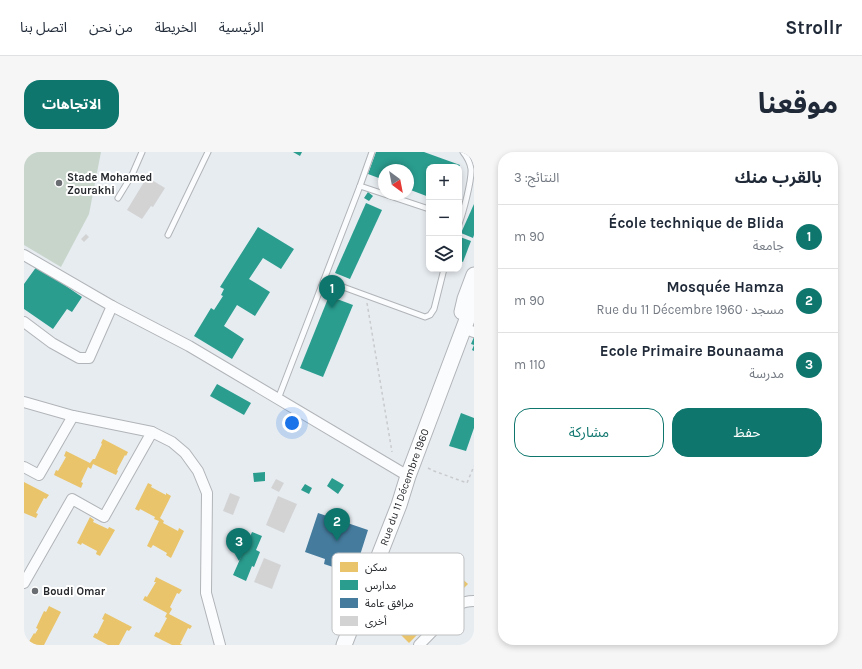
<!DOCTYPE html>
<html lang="ar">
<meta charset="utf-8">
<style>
:root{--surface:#fff;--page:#f6f6f7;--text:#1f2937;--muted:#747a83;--line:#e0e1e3;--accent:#0f766e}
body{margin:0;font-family:Karla,"Noto Sans Arabic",sans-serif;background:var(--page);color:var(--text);direction:rtl}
.controls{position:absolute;right:12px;top:12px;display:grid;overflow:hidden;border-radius:8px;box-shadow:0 2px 6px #0003}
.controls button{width:36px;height:36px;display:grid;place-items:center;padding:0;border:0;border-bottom:1px solid var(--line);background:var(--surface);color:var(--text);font:20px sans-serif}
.compass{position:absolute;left:354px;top:12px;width:36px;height:36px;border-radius:50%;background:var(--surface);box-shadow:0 2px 6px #0003;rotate:148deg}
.you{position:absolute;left:268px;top:271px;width:14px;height:14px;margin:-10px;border:3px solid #fff;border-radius:50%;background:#1a73e8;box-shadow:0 0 0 6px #1a73e833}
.badge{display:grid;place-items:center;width:26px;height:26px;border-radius:50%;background:var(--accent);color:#fff;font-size:13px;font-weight:700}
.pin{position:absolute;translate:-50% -33px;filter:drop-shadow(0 1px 2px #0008)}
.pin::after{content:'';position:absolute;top:21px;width:14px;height:12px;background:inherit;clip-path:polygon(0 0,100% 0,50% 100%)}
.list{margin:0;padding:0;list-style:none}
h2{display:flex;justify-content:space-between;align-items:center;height:52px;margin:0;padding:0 16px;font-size:17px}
h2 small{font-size:13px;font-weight:400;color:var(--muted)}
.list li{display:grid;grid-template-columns:26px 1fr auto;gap:12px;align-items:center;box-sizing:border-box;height:64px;padding:0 16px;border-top:1px solid var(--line)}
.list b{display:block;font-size:15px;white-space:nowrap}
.list p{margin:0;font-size:13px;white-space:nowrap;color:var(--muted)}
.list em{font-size:13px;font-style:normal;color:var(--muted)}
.actions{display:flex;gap:8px;padding:12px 16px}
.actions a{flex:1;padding:9px 0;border:1px solid var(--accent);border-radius:16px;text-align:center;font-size:14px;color:var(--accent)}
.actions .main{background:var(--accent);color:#fff}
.icon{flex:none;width:22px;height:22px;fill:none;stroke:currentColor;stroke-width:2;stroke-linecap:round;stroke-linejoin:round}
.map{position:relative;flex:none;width:450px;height:493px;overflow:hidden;direction:ltr;border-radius:16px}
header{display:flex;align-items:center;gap:24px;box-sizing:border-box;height:56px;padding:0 20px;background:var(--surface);border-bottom:1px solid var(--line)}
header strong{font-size:19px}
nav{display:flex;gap:22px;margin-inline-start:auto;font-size:14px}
.intro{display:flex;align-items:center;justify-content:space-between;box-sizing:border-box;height:96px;padding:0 24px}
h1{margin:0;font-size:28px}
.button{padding:10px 18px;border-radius:16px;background:var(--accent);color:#fff;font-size:14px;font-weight:700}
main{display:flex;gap:24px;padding:0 24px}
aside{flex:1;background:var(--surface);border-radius:16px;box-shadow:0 2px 6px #0003}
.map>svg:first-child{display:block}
</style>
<header>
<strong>Strollr</strong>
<nav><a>الرئيسية</a><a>الخريطة</a><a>من نحن</a><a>اتصل بنا</a></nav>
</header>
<div class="intro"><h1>موقعنا</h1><a class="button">الاتجاهات</a></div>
<main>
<aside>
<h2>بالقرب منك<small>النتائج: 3</small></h2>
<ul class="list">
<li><span class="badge">1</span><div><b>École technique de Blida</b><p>جامعة</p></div><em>90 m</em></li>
<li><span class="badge">2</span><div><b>Mosquée Hamza</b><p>مسجد · Rue du 11 Décembre 1960</p></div><em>90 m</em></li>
<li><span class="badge">3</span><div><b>Ecole Primaire Bounaama</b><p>مدرسة</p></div><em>110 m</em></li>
</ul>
<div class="actions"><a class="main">حفظ</a><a>مشاركة</a></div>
</aside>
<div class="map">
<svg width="450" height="493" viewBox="0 0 450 493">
<rect width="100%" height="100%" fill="#e7ecf1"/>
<path fill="#c8d5cb" d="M0,0H77L65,62L37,115L0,93Z"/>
<g fill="#e9c46a">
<path d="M79,287L104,300L102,304L101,303L93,318L94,319L92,323L69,312L67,317L64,315L57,330L59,331L57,336L30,323L32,318L34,319L42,305L40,304L42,299L66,311L69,307H71L78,292L77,291Z"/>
<path d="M0,330L25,343L22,347L20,346L12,361L14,362L12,366L0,361Z"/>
<path d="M124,331L128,333L127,335L142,343V341L147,344L136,366L140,369L139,371L154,379L155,376L160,379L147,406L142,403L143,401L129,393L127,396L123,394L135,369L130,367L131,365L116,357L115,359L111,357Z"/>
<path d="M66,365L70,368L69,370L84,377L85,375L91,378L76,404L72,402L73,399L58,391L57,393L53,391Z"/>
<path d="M433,422L444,432L385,491L374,480Z"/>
<path d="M132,425L158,438L155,442L153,441L146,455L148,457L145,462L168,474L166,477L164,476L156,492L159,493H148L130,484L132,480L135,481L143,466L141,465L143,461L119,448L121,444L123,445L132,430H130Z"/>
<path d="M25,454L37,460L20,493H3L10,481L11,482L14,477L12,476L20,459L22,460Z"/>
<path d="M81,461L108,475L105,479L103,478L95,493H84L69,485L71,481L73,482L80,468L78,467Z"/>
</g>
<g fill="#2a9d8f">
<path d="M269,0H278L276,4Z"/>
<path d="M352,0H400L436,13L435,15H405V45L384,37V18H360V28L344,22Z"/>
<path d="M445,0H450V5L448,6Z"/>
<path d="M344,40L349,44L345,49L340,46Z"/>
<path d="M342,51L358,58L326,127L311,121Z"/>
<path d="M450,52V83L449,86L437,81Z"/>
<path d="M234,75L270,97L257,117L239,106L225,127L246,140L231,164L213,153L200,174L220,187L208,207L170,184L187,156L190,158L199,144L197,143L200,137L196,135Z"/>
<path d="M436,85L447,89L439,110L435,108V88Z"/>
<path d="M13,114L58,145L48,160L43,157L29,177L0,157V132Z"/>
<path d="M305,144L329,153L299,225L276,216Z"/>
<path d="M450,185V199L448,198L450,193L447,192Z"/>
<path d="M193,232L227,251L220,263L186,244Z"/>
<path d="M437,261L450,266V276L442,299L425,294Z"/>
<path d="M241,320V329L230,330L229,321Z"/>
<path d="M308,326L320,333L314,342L303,334Z"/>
<path d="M281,332L288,336L285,342L277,338Z"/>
<path d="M228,380L238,384L232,398L236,400L230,415L228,414L222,429L209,423Z"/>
</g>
<path fill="#457b9d" d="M294,361L344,378L330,422L300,412L301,407L281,400Z"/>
<g fill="#d3d3d4">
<path d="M123,25L141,36L129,55L127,54L118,67L103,58Z"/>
<path d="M62,82L65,85L60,90L57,87Z"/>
<path d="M252,327L260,331L255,340L247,336Z"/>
<path d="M206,341L216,345L209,363L199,359Z"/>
<path d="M254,344L273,352L260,381L242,373Z"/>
<path d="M240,406L257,413L248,437L230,430Z"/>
</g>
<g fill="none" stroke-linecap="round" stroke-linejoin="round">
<defs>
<g id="service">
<path d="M336,34L405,57"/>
<path d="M94,46L108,23L118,0"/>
<path d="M435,72C439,61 448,28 447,17C446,10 443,5 439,0"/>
<path d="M144,83L184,0"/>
<path d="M300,128L401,165L406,163L410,157L420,117"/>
<path d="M254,247L336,34L348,0"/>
</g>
<g id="minor">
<path d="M0,103L88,154L165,194L384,324"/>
<path d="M0,170L28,191L55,206H65L88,154"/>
<path d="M439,176L450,180"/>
<path d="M0,250L49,264L128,280L148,290L161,301L174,319L183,341L182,441L196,493"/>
<path d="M0,315L15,323L49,264"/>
<path d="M0,431L48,347L80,365L128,280"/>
<path d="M395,493L434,453C439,450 444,449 450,449"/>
</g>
<g id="secondary">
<path d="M438,160L441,147L450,123"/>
<path d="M320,493L375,353L384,324L450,149"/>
</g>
</defs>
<use href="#service" stroke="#b1b4b8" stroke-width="7"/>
<use href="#minor" stroke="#b1b4b8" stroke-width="12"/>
<use href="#secondary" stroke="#b1b4b8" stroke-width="17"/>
<g stroke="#c9cacc" stroke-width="1.5" stroke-dasharray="3 3" stroke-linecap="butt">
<path d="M343,151L368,300"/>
<path d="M404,316L410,319L443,331L450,314"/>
</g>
<use href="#service" stroke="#fbfcfd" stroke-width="5"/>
<use href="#minor" stroke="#fbfcfd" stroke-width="10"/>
<use href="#secondary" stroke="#fbfcfd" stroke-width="15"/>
</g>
<g fill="#6a6d72" stroke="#fff" stroke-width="1.5">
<circle cx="35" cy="31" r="4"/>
<circle cx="11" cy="439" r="4"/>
</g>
<g text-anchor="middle" stroke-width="4" stroke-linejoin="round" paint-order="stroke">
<g font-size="11" font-weight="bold" fill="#26292d" stroke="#fff" text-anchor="start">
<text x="43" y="29">Stade Mohamed<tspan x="43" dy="13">Zourakhi</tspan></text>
<text x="19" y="443">Boudi Omar</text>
</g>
<g font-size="11" fill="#26292d" stroke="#fff">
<text transform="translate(380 335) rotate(-70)" y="4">Rue du 11 Décembre 1960</text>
</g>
</g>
<rect x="308" y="401" width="132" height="82" rx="6" fill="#fff" stroke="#bebfc0" stroke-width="1"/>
<rect x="316" y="410" width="18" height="10" fill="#e9c46a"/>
<rect x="316" y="428" width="18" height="10" fill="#2a9d8f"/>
<rect x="316" y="446" width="18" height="10" fill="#457b9d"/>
<rect x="316" y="464" width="18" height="10" fill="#d3d3d4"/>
<g font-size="11" fill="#26292d">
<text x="341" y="419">سكن</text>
<text x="341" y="437">مدارس</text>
<text x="341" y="455">مرافق عامة</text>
<text x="341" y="473">أخرى</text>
</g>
</svg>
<div class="controls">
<button>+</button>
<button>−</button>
<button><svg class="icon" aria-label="layers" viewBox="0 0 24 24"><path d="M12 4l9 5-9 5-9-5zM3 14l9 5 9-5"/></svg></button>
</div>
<svg class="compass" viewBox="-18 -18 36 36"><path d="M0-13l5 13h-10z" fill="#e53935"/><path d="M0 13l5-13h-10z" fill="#747a83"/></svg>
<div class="you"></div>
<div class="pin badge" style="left:308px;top:156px">1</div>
<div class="pin badge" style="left:313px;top:389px">2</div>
<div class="pin badge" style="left:215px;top:409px">3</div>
</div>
</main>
